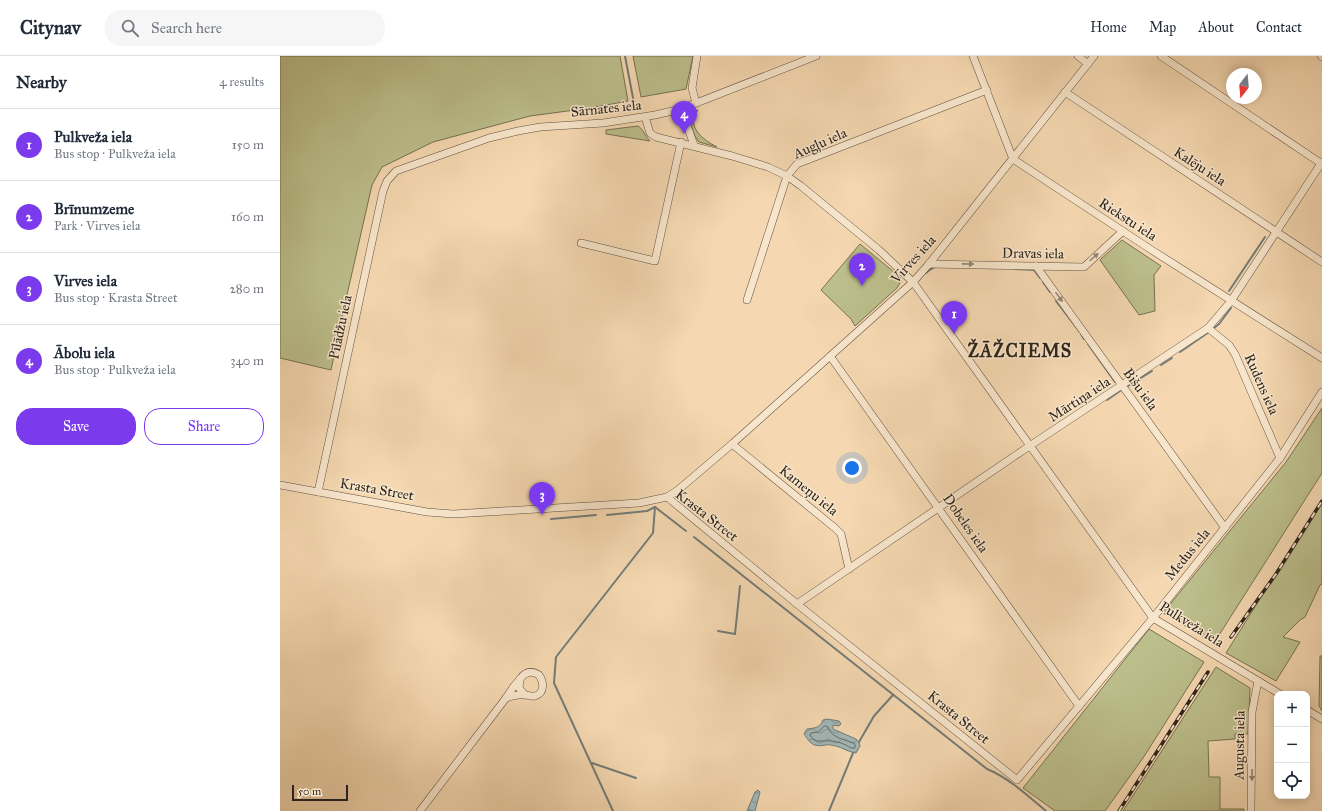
<!DOCTYPE html>
<meta charset="utf-8">
<style>
:root{--surface:#fff;--page:#f6f6f7;--text:#1f2937;--muted:#747a83;--line:#e0e1e3;--accent:#7c3aed}
body{margin:0;font-family:"IM FELL Great Primer",serif;background:var(--page);color:var(--text)}
.controls{position:absolute;right:12px;bottom:12px;display:grid;overflow:hidden;border-radius:8px;box-shadow:0 2px 10px #0003}
.controls button{width:36px;height:36px;display:grid;place-items:center;padding:0;border:0;border-bottom:1px solid var(--line);background:var(--surface);color:var(--text);font:20px sans-serif}
.compass{position:absolute;left:946px;top:12px;width:36px;height:36px;border-radius:50%;background:var(--surface);box-shadow:0 2px 10px #0003;rotate:196deg}
.scale{position:absolute;left:12px;bottom:10px;width:56px;box-sizing:border-box;padding-left:4px;border:2px solid #2f241b;border-top:0;font-size:11px;line-height:14px;white-space:nowrap;color:#2f241b;-webkit-text-stroke:3px #f8e6cc;paint-order:stroke}
.you{position:absolute;left:572px;top:412px;width:14px;height:14px;margin:-10px;border:3px solid #fff;border-radius:50%;background:#1a73e8;box-shadow:0 0 0 6px #1a73e833}
.badge{display:grid;place-items:center;width:26px;height:26px;border-radius:50%;background:var(--accent);color:#fff;font-size:13px;font-weight:700}
.pin{position:absolute;translate:-50% -33px;filter:drop-shadow(0 1px 2px #0008)}
.pin::after{content:'';position:absolute;top:21px;width:14px;height:12px;background:inherit;clip-path:polygon(0 0,100% 0,50% 100%)}
.list{margin:0;padding:0;list-style:none}
h2{display:flex;justify-content:space-between;align-items:center;height:52px;margin:0;padding:0 16px;font-size:17px}
h2 small{font-size:13px;font-weight:400;color:var(--muted)}
.list li{display:grid;grid-template-columns:26px 1fr auto;gap:12px;align-items:center;box-sizing:border-box;height:72px;padding:0 16px;border-top:1px solid var(--line)}
.list b{display:block;font-size:15px;white-space:nowrap}
.list p{margin:0;font-size:13px;white-space:nowrap;color:var(--muted)}
.list em{font-size:13px;font-style:normal;color:var(--muted)}
.actions{display:flex;gap:8px;padding:12px 16px}
.actions a{flex:1;padding:9px 0;border:1px solid var(--accent);border-radius:16px;text-align:center;font-size:14px;color:var(--accent)}
.actions .main{background:var(--accent);color:#fff}
.icon{flex:none;width:22px;height:22px;fill:none;stroke:currentColor;stroke-width:2;stroke-linecap:round;stroke-linejoin:round}
.map{position:relative;flex:none;width:1042px;height:755px;overflow:hidden}
header{display:flex;align-items:center;gap:24px;box-sizing:border-box;height:56px;padding:0 20px;background:var(--surface);border-bottom:1px solid var(--line)}
header strong{font-size:19px}
nav{display:flex;gap:22px;margin-inline-start:auto;font-size:14px}
.search{width:280px;height:36px;background:var(--page);display:flex;align-items:center;gap:10px;box-sizing:border-box;padding:0 14px;border-radius:16px;color:var(--muted);font-size:15px}
main{display:flex}
aside{flex:1;background:var(--surface)}
.map>svg:first-child{display:block}
</style>
<header>
<strong>Citynav</strong>
<div class="search"><svg class="icon" aria-label="search" viewBox="0 0 24 24"><circle cx="10" cy="10" r="6"/><path d="M15 15l6 6"/></svg>Search here</div>
<nav><a>Home</a><a>Map</a><a>About</a><a>Contact</a></nav>
</header>
<main>
<aside>
<h2>Nearby<small>4 results</small></h2>
<ul class="list">
<li><span class="badge">1</span><div><b>Pulkveža iela</b><p>Bus stop · Pulkveža iela</p></div><em>150 m</em></li>
<li><span class="badge">2</span><div><b>Brīnumzeme</b><p>Park · Virves iela</p></div><em>160 m</em></li>
<li><span class="badge">3</span><div><b>Virves iela</b><p>Bus stop · Krasta Street</p></div><em>280 m</em></li>
<li><span class="badge">4</span><div><b>Ābolu iela</b><p>Bus stop · Pulkveža iela</p></div><em>340 m</em></li>
</ul>
<div class="actions"><a class="main">Save</a><a>Share</a></div>
</aside>
<div class="map">
<svg width="1042" height="755" viewBox="0 0 1042 755">
<defs>
<pattern id="water-waves" width="16" height="10" patternUnits="userSpaceOnUse"><rect width="16" height="10" fill="#a1b7b7"/><path d="M0 5q4-4 8 0t8 0" fill="none" stroke="#849594"/></pattern>
</defs>
<rect width="100%" height="100%" fill="#f5d8b1"/>
<filter id="stains"><feTurbulence type="fractalNoise" baseFrequency=".005" numOctaves="4"/><feColorMatrix values="0 0 0 0 .2 0 0 0 0 .09 0 0 0 0 .02 0 0 0 .5 -.17"/></filter>
<radialGradient id="worn" r=".72"><stop offset=".6" stop-color="#630" stop-opacity="0"/><stop offset="1" stop-color="#630" stop-opacity=".3"/></radialGradient>
<g fill="#bcbf8c" stroke="#767254">
<path d="M0,0H340L348,45L310,52L250,60L153,86L102,111L92,129L64,252L51,314L0,302Z"/>
<path d="M353,0H413L406,33L361,41Z"/>
<path d="M418,54C405,70 423,84 437,91L419,86L415,80L407,59L408,57Z"/>
<path d="M358,70C362,72 366,81 370,85L326,78V74Z"/>
<path d="M842,184L881,210L874,219L875,255L859,259L820,204Z"/>
<path d="M580,188L620,221L621,225L617,232L575,270L571,263L541,234Z"/>
<path d="M1042,352V417L934,587L883,557L1006,406Z"/>
<path d="M1042,444V528L1040,529L1025,561L1020,564L1003,581L1020,586L996,625L946,597Z"/>
<path d="M869,573L924,606L863,702L825,755H775L743,732Z"/>
<path d="M1040,600H1042V655L1039,650Z"/>
<path d="M936,611L970,632L968,678H955V683L928,685L929,721H940V753H964V755H843Z"/>
</g>
<g fill="url(#water-waves)" stroke="#737c79">
<path d="M547,663L559,665L561,668L559,670L553,669V673L576,683L579,686L580,690L576,697C567,696 561,690 551,689C546,688 540,691 535,689C530,688 527,682 524,678L527,673C535,672 540,672 543,664Z"/>
<path d="M478,734L480,736L475,755H467L475,736Z"/>
</g>
<g fill="none" stroke-linecap="round" stroke-linejoin="round">
<path stroke="#686e69" stroke-width="1" d="M545,670L548,671C550,681 565,684 574,687L575,689V692H571C565,688 557,685 550,685C541,684 535,688 530,679L531,677L538,676Z"/>
<g stroke="#737c79" stroke-width="2">
<path d="M345,0L354,47"/>
<path d="M735,213L754,214L760,222"/>
<path d="M646,217L651,213L655,211"/>
<path d="M763,226L770,236"/>
<path d="M949,235L985,181"/>
<path d="M776,245L799,275"/>
<path d="M934,272L939,268L951,252"/>
<path d="M801,278L804,283"/>
<path d="M808,288L835,326"/>
<path d="M900,296L929,276"/>
<path d="M881,309L892,302"/>
<path d="M848,330L872,315"/>
<path d="M827,344L840,335"/>
<path d="M375,451L406,475"/>
<path d="M327,459L367,455L375,451"/>
<path d="M271,463L316,459"/>
<path d="M414,481L707,713C729,722 748,740 766,755"/>
<path d="M438,575L455,578L460,530"/>
<path d="M579,686L594,660L613,639"/>
<path d="M312,707L356,722"/>
<path d="M333,755L274,627L276,601L373,477L375,451"/>
<path d="M549,755L573,697"/>
</g>
<defs>
<g id="minor">
<path d="M693,0L733,103L870,193L1042,302"/>
<path d="M798,0L808,8"/>
<path d="M881,0L1042,108"/>
<path d="M1041,0L1042,1"/>
<path d="M785,36L1042,206"/>
<path d="M416,47L412,32L417,0"/>
<path d="M401,53L414,89"/>
<path d="M365,61L370,77L376,81L452,100L488,111L507,120L521,130L599,194L633,226L873,562L1000,638"/>
<path d="M301,187L375,205L401,86"/>
<path d="M649,208L804,211L843,175"/>
<path d="M756,210L945,472"/>
<path d="M467,244L507,120L517,108L707,34"/>
<path d="M928,272L949,289L955,298L1000,402"/>
<path d="M550,300L799,650"/>
<path d="M452,388L555,472L561,478L569,513"/>
<path d="M0,429L147,456L173,458L359,447L387,441L398,434L452,388L633,226L649,208L814,0"/>
<path d="M38,436L103,135L107,125L116,115L209,82L238,75L260,71L323,67L375,59L401,53L536,0"/>
<path d="M387,441L517,548L737,724L873,562L1000,402L1042,336"/>
<path d="M517,548L745,393L928,272L951,245L1042,106"/>
<path d="M226,642C232,640 239,638 245,639C249,639 251,641 255,640C265,637 264,626 259,619C251,614 245,616 240,623L239,632L245,639"/>
<path d="M1027,654L1042,663"/>
<path d="M140,755L226,642L234,630L240,623"/>
<path d="M971,755L972,656L978,625"/>
</g>
</defs>
<use href="#minor" stroke="#605140" stroke-width="8"/>
<use href="#minor" stroke="#f8e6cc" stroke-width="7"/>
<defs>
<g id="rail">
<path d="M951,581L996,518L1042,445"/>
<path d="M839,755L928,616"/>
</g>
</defs>
<use href="#rail" stroke="#2f241b" stroke-width="3.5"/>
<use href="#rail" stroke="#f8e6cc" stroke-width="2" stroke-dasharray="6" stroke-linecap="butt"/>
</g>
<defs><path id="oneway-solid" d="M-6-.8H1V-3.2L6.5 0L1 3.2V.8H-6Z"/></defs>
<g fill="#948574">
<use href="#oneway-solid" transform="translate(814 201) rotate(-42)"/>
<use href="#oneway-solid" transform="translate(688 208) rotate(1)"/>
<use href="#oneway-solid" transform="translate(779 241) rotate(54)"/>
<use href="#oneway-solid" transform="translate(972 719) rotate(90)"/>
</g>
<g text-anchor="middle" stroke-width="3" stroke-linejoin="round" paint-order="stroke">
<g font-size="14" fill="#2f241b" stroke="#f8e6cc">
<text transform="translate(326 52) rotate(-6)" y="5">Sārnates iela</text>
<text transform="translate(540 87) rotate(-24)" y="5">Augļu iela</text>
<text transform="translate(920 110) rotate(33)" y="5">Kalēju iela</text>
<text transform="translate(848 163) rotate(33)" y="5">Riekstu iela</text>
<text transform="translate(753 197) rotate(1)" y="5">Dravas iela</text>
<text transform="translate(633 203) rotate(-48)" y="5">Virves iela</text>
<text transform="translate(60 271) rotate(-78)" y="5">Pīlādžu iela</text>
<text transform="translate(982 328) rotate(66)" y="5">Rudens iela</text>
<text transform="translate(861 333) rotate(54)" y="5">Bišu iela</text>
<text transform="translate(799 343) rotate(-33)" y="5">Mārtiņa iela</text>
<text transform="translate(97 433) rotate(10)" y="5">Krasta Street</text>
<text transform="translate(529 434) rotate(39)" y="5">Kameņu iela</text>
<text transform="translate(427 459) rotate(38)" y="5">Krasta Street</text>
<text transform="translate(686 467) rotate(55)" y="5">Dobeles iela</text>
<text transform="translate(907 498) rotate(-51)" y="5">Medus iela</text>
<text transform="translate(912 568) rotate(32)" y="5">Pulkveža iela</text>
<text transform="translate(679 661) rotate(39)" y="5">Krasta Street</text>
<text transform="translate(959 689) rotate(-89)" y="5">Augusta iela</text>
</g>
<g font-size="18" font-weight="bold" letter-spacing="1" fill="#2f241b" stroke="#f8e6cc">
<text x="740" y="301">ŽĀŽCIEMS</text>
</g>
</g>
<rect width="100%" height="100%" filter="url(#stains)"/>
<rect width="100%" height="100%" fill="url(#worn)"/>
</svg>
<div class="controls">
<button>+</button>
<button>−</button>
<button><svg class="icon" aria-label="locate" viewBox="0 0 24 24"><circle cx="12" cy="12" r="6"/><path d="M12 2v4M12 18v4M2 12h4M18 12h4"/></svg></button>
</div>
<svg class="compass" viewBox="-18 -18 36 36"><path d="M0-13l5 13h-10z" fill="#e53935"/><path d="M0 13l5-13h-10z" fill="#747a83"/></svg>
<div class="scale">50 m</div>
<div class="you"></div>
<div class="pin badge" style="left:674px;top:278px">1</div>
<div class="pin badge" style="left:582px;top:230px">2</div>
<div class="pin badge" style="left:262px;top:459px">3</div>
<div class="pin badge" style="left:404px;top:78px">4</div>
</div>
</main>
